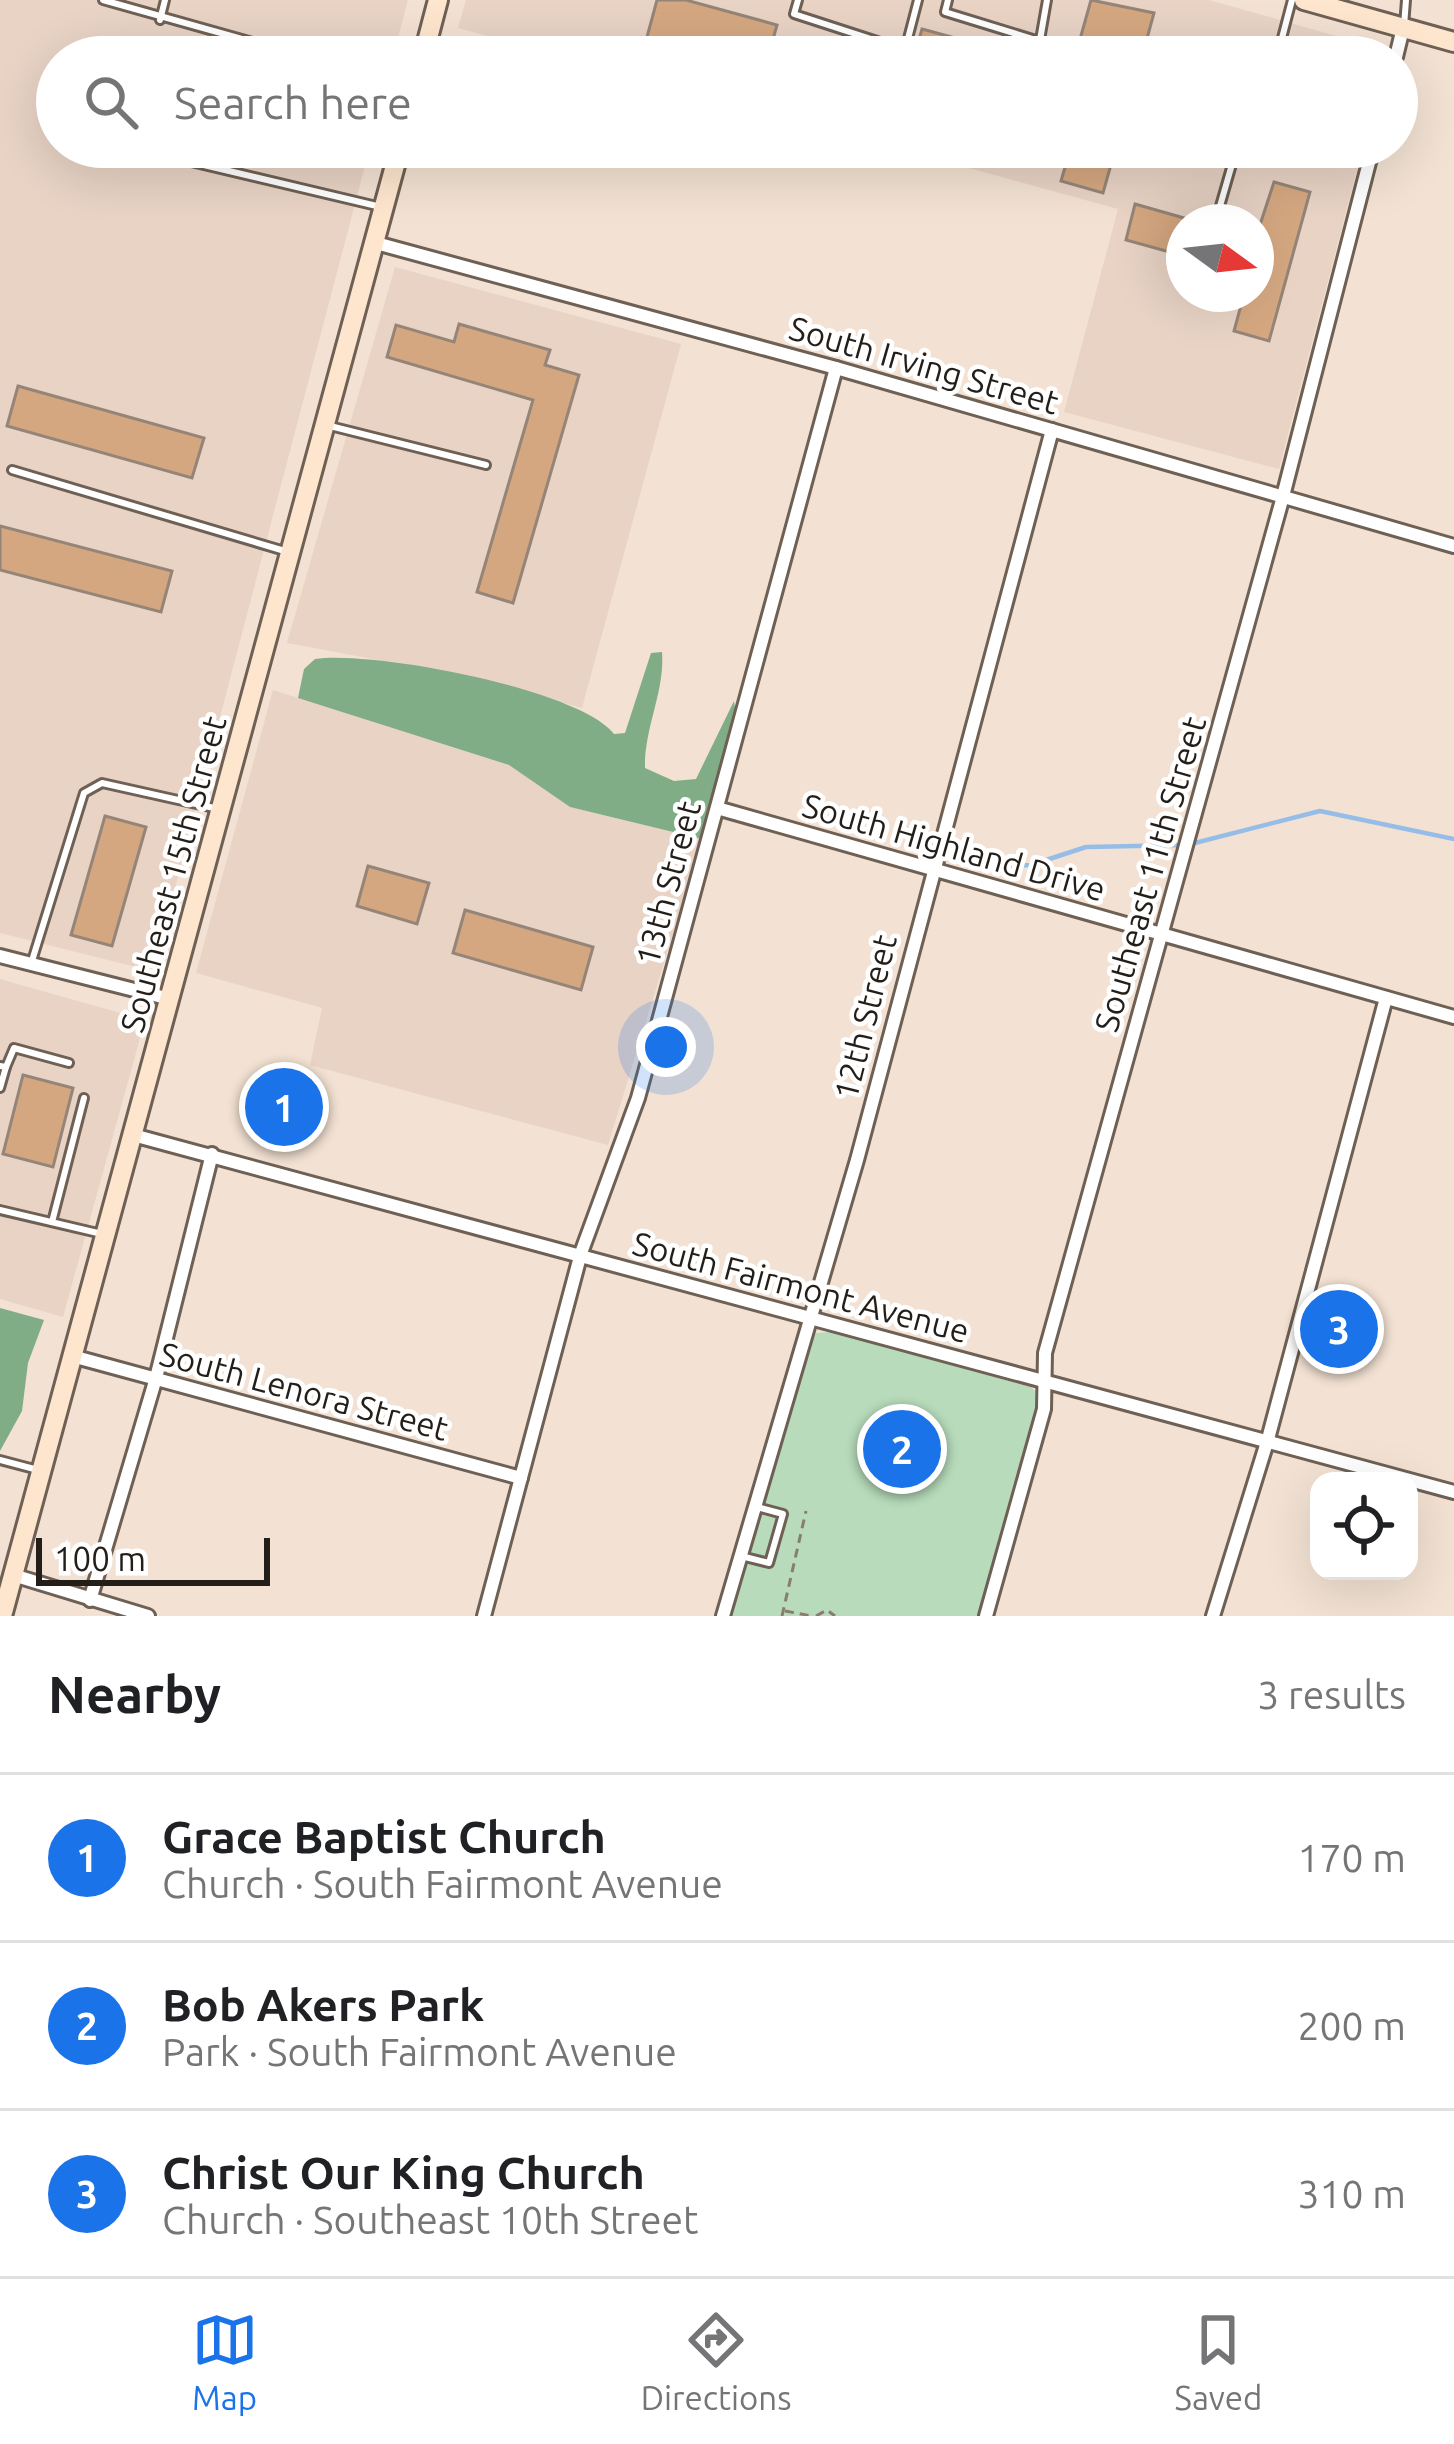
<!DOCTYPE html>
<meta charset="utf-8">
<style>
:root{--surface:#fff;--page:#f2f2f2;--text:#202124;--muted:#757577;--line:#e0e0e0;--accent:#1a73e8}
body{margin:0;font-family:Ubuntu,sans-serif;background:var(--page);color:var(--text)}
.controls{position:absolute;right:36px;bottom:36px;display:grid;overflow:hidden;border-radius:24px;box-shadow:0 12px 48px #0002}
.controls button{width:108px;height:108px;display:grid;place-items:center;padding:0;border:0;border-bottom:3px solid var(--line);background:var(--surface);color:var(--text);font:60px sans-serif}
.compass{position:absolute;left:1166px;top:204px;width:108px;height:108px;border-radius:50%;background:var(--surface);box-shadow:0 12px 48px #0002;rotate:105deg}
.scale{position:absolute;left:36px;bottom:30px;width:234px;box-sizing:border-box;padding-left:12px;border:6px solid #241e19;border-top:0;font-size:33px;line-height:42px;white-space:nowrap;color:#241e19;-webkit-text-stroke:9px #fff;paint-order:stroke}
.you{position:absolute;left:666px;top:1047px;width:42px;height:42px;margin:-30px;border:9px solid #fff;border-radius:50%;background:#1a73e8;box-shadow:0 0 0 18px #1a73e833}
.badge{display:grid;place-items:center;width:78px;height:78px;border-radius:50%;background:var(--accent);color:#fff;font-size:39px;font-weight:700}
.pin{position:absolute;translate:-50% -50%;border:6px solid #fff;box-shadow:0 3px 12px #0006}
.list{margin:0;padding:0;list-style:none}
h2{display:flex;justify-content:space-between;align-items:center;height:156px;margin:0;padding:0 48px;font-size:51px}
h2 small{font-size:39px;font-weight:400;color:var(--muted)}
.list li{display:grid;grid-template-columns:78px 1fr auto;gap:36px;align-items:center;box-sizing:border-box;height:168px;padding:0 48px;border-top:3px solid var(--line)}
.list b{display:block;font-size:45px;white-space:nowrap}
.list p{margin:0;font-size:39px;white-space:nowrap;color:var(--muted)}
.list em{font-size:39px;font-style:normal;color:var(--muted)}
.icon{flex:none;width:66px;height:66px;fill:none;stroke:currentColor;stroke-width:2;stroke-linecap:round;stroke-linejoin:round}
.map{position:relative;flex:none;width:1454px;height:1616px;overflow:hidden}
.search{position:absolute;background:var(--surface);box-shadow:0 12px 48px #0002;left:36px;right:36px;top:36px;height:132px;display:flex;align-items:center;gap:30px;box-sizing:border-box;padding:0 42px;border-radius:66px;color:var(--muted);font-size:45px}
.sheet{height:660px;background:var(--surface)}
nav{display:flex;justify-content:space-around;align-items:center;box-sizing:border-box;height:168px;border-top:3px solid var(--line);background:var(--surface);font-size:33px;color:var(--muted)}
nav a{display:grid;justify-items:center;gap:6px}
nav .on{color:var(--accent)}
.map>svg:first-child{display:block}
</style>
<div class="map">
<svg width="1454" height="1616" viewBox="0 0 1454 1616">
<rect width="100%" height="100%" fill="#f3e2d3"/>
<g fill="#e8d3c5" fill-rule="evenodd">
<path d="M0,0H408L393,57H57V147H370L160,945L136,967L0,933Z"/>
<path d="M466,0H1209L1376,47L1382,57H564L458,28Z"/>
<path d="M892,147H1363L1279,469L1064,412L1118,209ZM1184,222H1256V294H1184Z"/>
<path d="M395,267L681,344L582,708L479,679L287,643Z"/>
<path d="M273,690L509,765L570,807L702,839L608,1145L310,1065L322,1008L196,973Z"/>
<path d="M0,979L145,1020L63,1317L0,1299Z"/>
</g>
<path fill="#b7dbbb" d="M831,1332L1031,1387L1040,1396L982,1616H729L807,1343L816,1333Z"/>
<g fill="#80ad85">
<path d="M662,652C665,692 644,728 645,768L674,781L696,779L734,701L736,716L702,839L570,807L509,765L298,698L304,669L315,659C371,650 580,689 614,734L625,733L651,653Z"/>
<path d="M0,1308L44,1320L28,1363L22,1411L0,1451Z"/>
</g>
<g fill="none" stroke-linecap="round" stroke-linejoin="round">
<path stroke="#95bde8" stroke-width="4.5" d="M1004,866L1031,865L1086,847L1187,845L1320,811L1454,839"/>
</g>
<g fill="#d4a780" stroke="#958578" stroke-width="3">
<path d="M657,0H686L777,25L768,57H677L644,48Z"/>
<path d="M1091,0L1154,13L1142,57H1075Z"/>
<path d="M922,29L1011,53L1010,57H914Z"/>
<path d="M1071,147H1116L1103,193L1061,181Z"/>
<path d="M1274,182L1310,192L1269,341L1234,331L1244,294H1256V237Z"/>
<path d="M1135,204L1184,218V256L1126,240Z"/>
<path d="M459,324L550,350L545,365L579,375L513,603L477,592L533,400L387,357L396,325L454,342Z"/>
<path d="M18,386L204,438L192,478L7,426Z"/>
<path d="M0,526L172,571L161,612L0,570Z"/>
<path d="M105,816L146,827L112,946L71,935Z"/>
<path d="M368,866L429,883L417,924L357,906Z"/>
<path d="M465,910L593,947L581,990L453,953Z"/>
<path d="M23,1075L73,1088L53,1167L3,1154Z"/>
</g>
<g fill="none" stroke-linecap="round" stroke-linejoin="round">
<defs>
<g id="service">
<path d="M103,0L306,57"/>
<path d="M798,0L794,14L905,50L918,0"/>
<path d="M948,0L945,12L1036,40"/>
<path d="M160,20L165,0"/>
<path d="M1404,26L1406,0"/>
<path d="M1037,57L1047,0"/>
<path d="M1277,57L1292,0"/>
<path d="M1038,147L1039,154"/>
<path d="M153,153L381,207"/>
<path d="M1218,213L1237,147"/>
<path d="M330,426L486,465"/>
<path d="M12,470L288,552"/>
<path d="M31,964L84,793L102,783L214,808"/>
<path d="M0,1066L6,1067L0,1088"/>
<path d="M6,1067L14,1048L69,1063"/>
<path d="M0,1210L102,1234"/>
<path d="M52,1222L84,1098"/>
<path d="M0,1460L38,1470"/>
<path d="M741,1556L769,1563L783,1514L757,1507"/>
</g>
<g id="minor">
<path d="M1396,57L1403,28"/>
<path d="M376,243L836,368L1454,546"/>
<path d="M717,808L1454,1017"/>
<path d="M0,956L170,999"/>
<path d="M133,1135L1454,1492"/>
<path d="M72,1356L521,1478"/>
<path d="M13,1575L148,1616"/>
<path d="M90,1600L156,1378L212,1154"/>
<path d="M484,1616L581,1253L638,1098L836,368"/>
<path d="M723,1616L857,1160L1052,430"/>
<path d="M986,1616L1044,1409L1045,1353L1282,500L1373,147"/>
<path d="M1213,1616L1268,1439L1386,998"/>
</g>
<g id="secondary">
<path d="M1304,0L1454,42"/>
<path d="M423,57L438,0"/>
<path d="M2,1616L400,147"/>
</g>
</defs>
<use href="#service" stroke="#6e6054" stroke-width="12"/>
<use href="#minor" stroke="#6e6054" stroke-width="18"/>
<use href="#secondary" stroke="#6e6054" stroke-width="24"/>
<g stroke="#897d73" stroke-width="3" stroke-dasharray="9 6" stroke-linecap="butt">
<path d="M785,1611L812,1616"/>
<path d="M782,1616L806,1511"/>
<path d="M816,1616L827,1610L835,1616"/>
</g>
<use href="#service" stroke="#fff" stroke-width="6"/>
<use href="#minor" stroke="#fff" stroke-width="12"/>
<use href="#secondary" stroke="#fee6ce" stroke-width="18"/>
</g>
<g text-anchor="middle" stroke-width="9" stroke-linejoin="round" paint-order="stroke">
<g font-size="33" fill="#241e19" stroke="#fff">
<text transform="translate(924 365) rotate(16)" y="12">South Irving Street</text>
<text transform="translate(954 847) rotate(16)" y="12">South Highland Drive</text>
<text transform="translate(173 874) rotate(-75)" y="12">Southeast 15th Street</text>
<text transform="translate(1150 874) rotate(-74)" y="12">Southeast 11th Street</text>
<text transform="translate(668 883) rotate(-75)" y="12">13th Street</text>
<text transform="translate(865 1017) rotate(-76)" y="12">12th Street</text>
<text transform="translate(801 1287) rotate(15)" y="12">South Fairmont Avenue</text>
<text transform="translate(304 1391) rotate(15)" y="12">South Lenora Street</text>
</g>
</g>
</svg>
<div class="controls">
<button><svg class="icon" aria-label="locate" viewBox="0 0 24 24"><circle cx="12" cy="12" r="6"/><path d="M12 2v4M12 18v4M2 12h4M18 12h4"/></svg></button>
</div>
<svg class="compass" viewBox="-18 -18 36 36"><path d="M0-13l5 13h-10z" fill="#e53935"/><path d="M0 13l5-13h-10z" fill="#757577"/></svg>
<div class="scale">100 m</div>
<div class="you"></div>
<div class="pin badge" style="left:284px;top:1107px">1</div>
<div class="pin badge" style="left:902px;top:1449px">2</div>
<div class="pin badge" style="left:1339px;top:1329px">3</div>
<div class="search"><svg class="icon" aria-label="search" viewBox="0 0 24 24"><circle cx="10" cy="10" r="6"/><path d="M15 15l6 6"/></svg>Search here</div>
</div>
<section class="sheet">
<h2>Nearby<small>3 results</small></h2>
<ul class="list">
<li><span class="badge">1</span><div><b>Grace Baptist Church</b><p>Church · South Fairmont Avenue</p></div><em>170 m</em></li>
<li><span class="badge">2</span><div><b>Bob Akers Park</b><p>Park · South Fairmont Avenue</p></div><em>200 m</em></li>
<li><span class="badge">3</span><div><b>Christ Our King Church</b><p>Church · Southeast 10th Street</p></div><em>310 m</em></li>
</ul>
</section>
<nav>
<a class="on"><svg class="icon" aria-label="map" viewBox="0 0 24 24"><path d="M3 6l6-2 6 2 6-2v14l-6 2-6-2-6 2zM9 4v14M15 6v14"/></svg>Map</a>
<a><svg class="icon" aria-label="directions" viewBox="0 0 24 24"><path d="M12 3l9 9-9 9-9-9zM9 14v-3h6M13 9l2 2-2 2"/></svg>Directions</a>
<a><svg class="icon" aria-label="saved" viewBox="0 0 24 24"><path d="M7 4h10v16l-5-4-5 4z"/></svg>Saved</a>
</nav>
